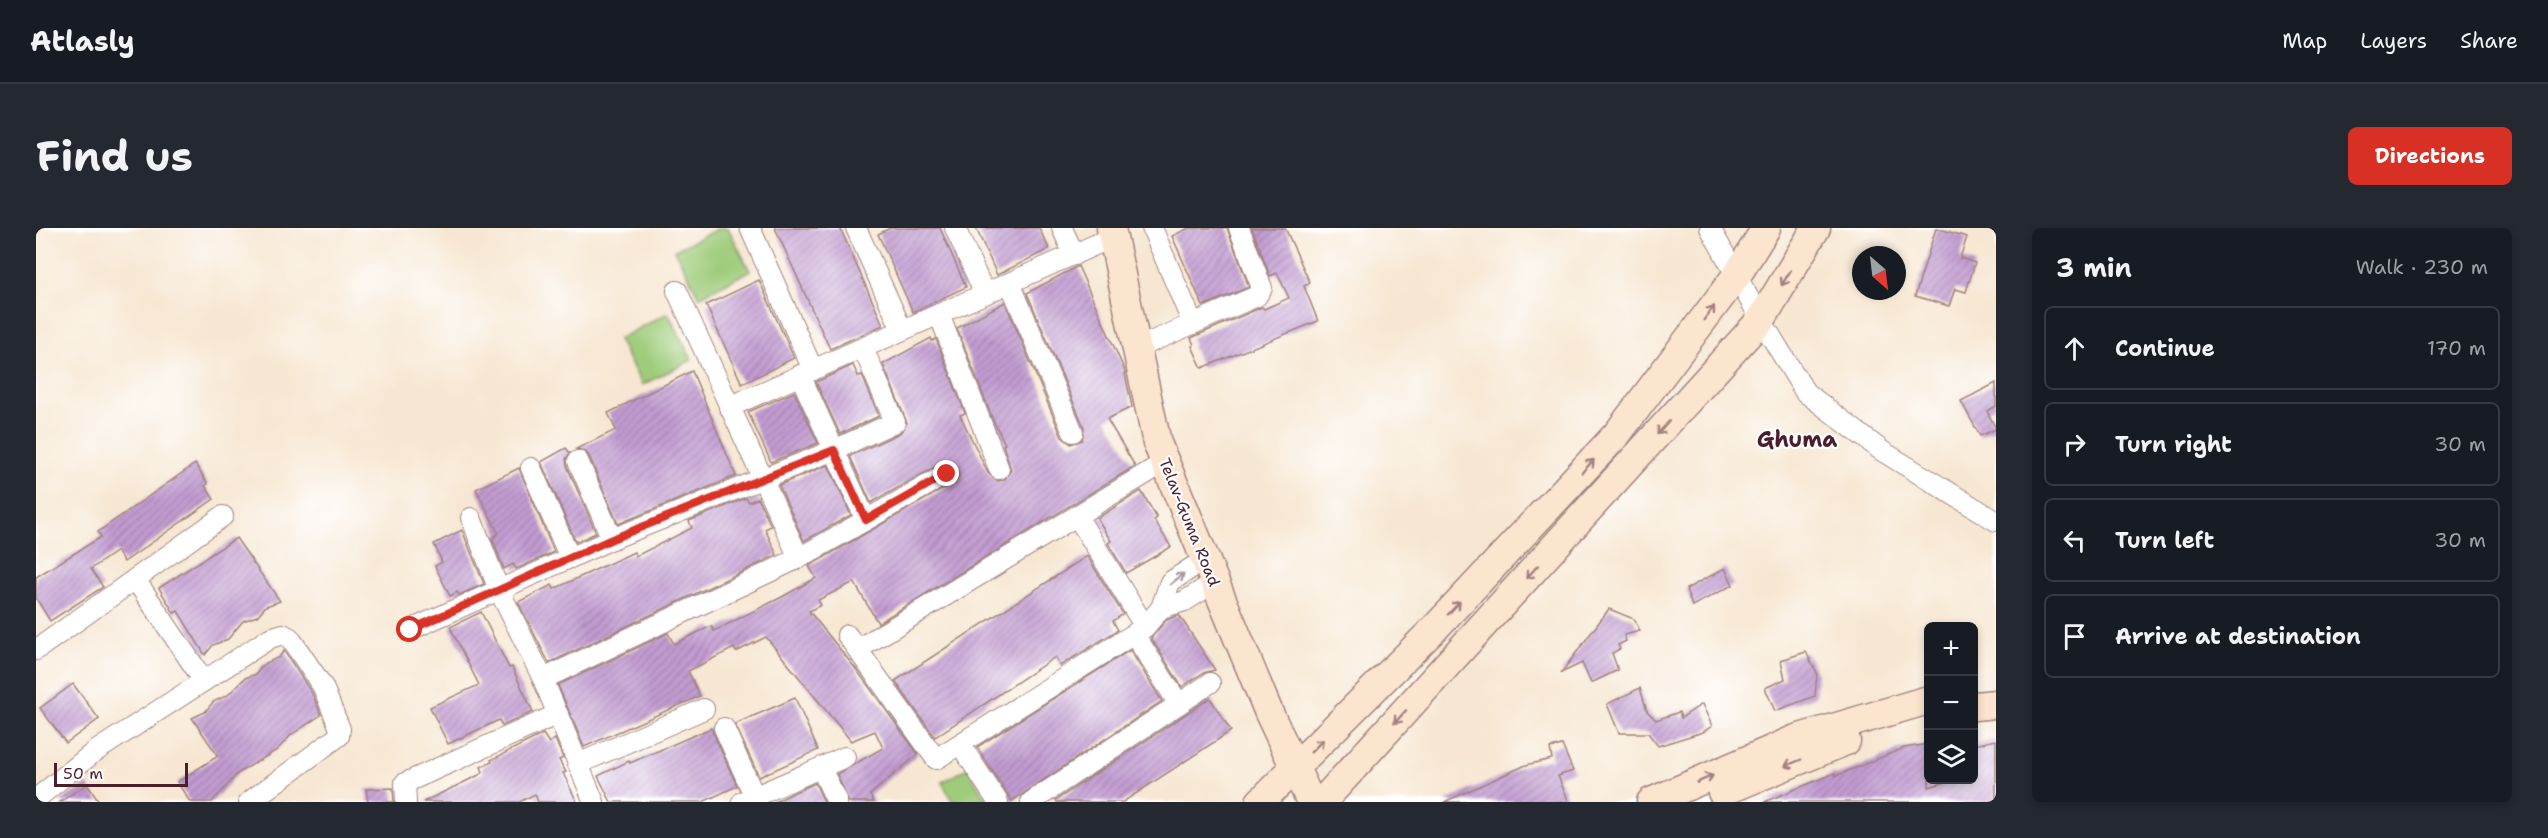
<!DOCTYPE html>
<meta charset="utf-8">
<style>
:root{--surface:#171b24;--page:#242831;--text:#f1f3f6;--muted:#9ea1a6;--line:#363941;--accent:#d93025}
body{margin:0;font-family:"Shantell Sans",sans-serif;background:var(--page);color:var(--text)}
.controls{position:absolute;right:18px;bottom:18px;display:grid;overflow:hidden;border-radius:9px;box-shadow:0 3px 9px #0003}
.controls button{width:54px;height:54px;display:grid;place-items:center;padding:0;border:0;border-bottom:2px solid var(--line);background:var(--surface);color:var(--text);font:30px sans-serif}
.compass{position:absolute;left:1816px;top:18px;width:54px;height:54px;border-radius:50%;background:var(--surface);box-shadow:0 3px 9px #0003;rotate:152deg}
.scale{position:absolute;left:18px;bottom:15px;width:134px;box-sizing:border-box;padding-left:6px;border:3px solid #4a1f2b;border-top:0;font-size:16px;line-height:21px;white-space:nowrap;color:#4a1f2b;-webkit-text-stroke:4px #fff;paint-order:stroke}
.stop{position:absolute;width:18px;height:18px;margin:-14px;border:4px solid #d93025;border-radius:50%;background:#fff}
.stop.end{background:#d93025;border-color:#fff;box-shadow:0 2px 6px #0008}
.list{margin:0;padding:0;list-style:none}
h2{display:flex;justify-content:space-between;align-items:center;height:78px;margin:0;padding:0 24px;font-size:26px}
h2 small{font-size:20px;font-weight:400;color:var(--muted)}
.list li{display:grid;grid-template-columns:39px 1fr auto;gap:18px;align-items:center;box-sizing:border-box;height:84px;margin:0 12px 12px;padding:0 12px;border:2px solid var(--line);border-radius:9px}
.list b{display:block;font-size:22px;white-space:nowrap}
.list em{font-size:20px;font-style:normal;color:var(--muted)}
.icon{flex:none;width:33px;height:33px;fill:none;stroke:currentColor;stroke-width:2;stroke-linecap:round;stroke-linejoin:round}
.map{position:relative;flex:none;width:1960px;height:574px;overflow:hidden;border-radius:9px}
header{display:flex;align-items:center;gap:36px;box-sizing:border-box;height:84px;padding:0 30px;background:var(--surface);border-bottom:2px solid var(--line)}
header strong{font-size:28px}
nav{display:flex;gap:33px;margin-inline-start:auto;font-size:21px}
.intro{display:flex;align-items:center;justify-content:space-between;box-sizing:border-box;height:144px;padding:0 36px}
h1{margin:0;font-size:42px}
.button{padding:15px 27px;border-radius:9px;background:var(--accent);color:#fff;font-size:21px;font-weight:700}
main{display:flex;gap:36px;padding:0 36px}
aside{flex:1;background:var(--surface);border-radius:9px;box-shadow:0 3px 9px #0003}
.map>svg:first-child{display:block}
</style>
<header>
<strong>Atlasly</strong>
<nav><a>Map</a><a>Layers</a><a>Share</a></nav>
</header>
<div class="intro"><h1>Find us</h1><a class="button">Directions</a></div>
<main>
<div class="map">
<svg width="1960" height="574" viewBox="0 0 1960 574">
<defs>
<pattern id="building-hatch" width="6" height="6" patternUnits="userSpaceOnUse" patternTransform="scale(1.5)"><rect width="6" height="6" fill="#c29cd2"/><path d="M-1 1l2-2M0 6l6-6M5 7l2-2" fill="none" stroke="#a07fab"/></pattern>
</defs>
<rect width="100%" height="100%" fill="#fff"/>
<filter id="ink" filterUnits="userSpaceOnUse"><feTurbulence type="fractalNoise" baseFrequency=".0167" numOctaves="2"/><feDisplacementMap in="SourceGraphic" scale="12" xChannelSelector="R" yChannelSelector="G"/><feConvolveMatrix kernelMatrix="1 2 1 2 8 2 1 2 1" color-interpolation-filters="sRGB"/></filter>
<filter id="wash" filterUnits="userSpaceOnUse"><feTurbulence type="fractalNoise" baseFrequency=".008" numOctaves="4" result="noise"/><feDisplacementMap in="SourceGraphic" scale="24" xChannelSelector="R" yChannelSelector="G"/><feGaussianBlur stdDeviation="1.35" result="paint"/><feColorMatrix in="noise" values="0 0 0 0 0 0 0 0 0 0 0 0 0 0 0 0 0 1.4 0 .05"/><feComposite in="paint" operator="in"/></filter>
<g filter="url(#wash)">
<rect width="100%" height="100%" fill="#f7e7d2"/>
<g fill="#9fcc7a" stroke="#747652" stroke-width="1.5">
<path d="M683,0H692L714,43L663,69L639,22Z"/>
<path d="M632,85L656,132L606,157L582,111Z"/>
<path d="M932,540L951,574H917L906,554Z"/>
</g>
<g id="blocks">
<g fill="url(#building-hatch)">
<path d="M739,0H804L847,97L794,121Z"/>
<path d="M854,0H904L930,59L877,84L842,6Z"/>
<path d="M940,0H1003L1013,21L961,47Z"/>
<path d="M1153,0H1191L1213,59L1167,78L1136,8Z"/>
<path d="M1216,0H1249L1274,55L1268,58L1282,93L1166,140L1156,118L1158,117L1155,110L1226,79L1228,81L1253,70L1241,45L1234,48Z"/>
<path d="M1900,0L1931,9L1924,30L1939,35L1930,64L1919,61L1913,78L1879,68Z"/>
<path d="M1042,38L1088,141L1096,179L1071,191L1099,238L842,395L818,354L782,372L785,377L773,383L820,441L882,526L834,567L838,574H813L801,546L847,520L839,503L815,513L730,409L700,424L698,420L652,443L664,468L548,519L522,457L632,405L638,416L675,398L678,403L746,369L780,350L773,338L921,253L923,247L921,240L912,234L906,235L835,275L814,228L864,205L871,195L847,136L895,110L896,113L900,111L929,185L924,187L952,245L961,253L968,252L975,242L967,217L969,216L957,192L921,100L969,74L1026,209L1035,216L1046,212L1048,199L991,65Z"/>
<path d="M723,52L758,130L706,156L670,77Z"/>
<path d="M817,137L822,148L826,147L843,188L804,206L780,154Z"/>
<path d="M656,143L700,248L582,296L553,228L549,223L540,221L580,202L572,185Z"/>
<path d="M1960,155V178L1951,183L1960,201L1944,208L1925,173Z"/>
<path d="M758,164L782,215L735,234L712,184Z"/>
<path d="M530,220L534,225L530,231L531,238L560,305L540,314L505,234Z"/>
<path d="M159,236L172,256L169,258L178,271L88,334L81,323L55,341L67,359L14,393L0,370V349L65,309L62,304Z"/>
<path d="M792,237L815,287L768,313L743,257Z"/>
<path d="M483,240L518,324L480,341L477,336L468,341L456,310L462,306V304L440,261Z"/>
<path d="M1105,263L1121,290L1118,292L1135,319L1090,345L1072,315L1075,313L1061,290Z"/>
<path d="M710,270L713,274L722,270L735,298L729,301L741,327L513,435L482,374L516,357L518,361L598,324L600,328L656,300L653,293Z"/>
<path d="M426,302L448,356L423,367L421,364L414,368L399,338L406,334L398,316Z"/>
<path d="M200,310L244,373L230,378L221,388L207,393L192,411L177,417L169,427L142,383L138,385L123,360Z"/>
<path d="M1051,328L1087,386L1077,393L1082,402L1024,438L1019,429L899,509L859,453Z"/>
<path d="M1689,340L1697,357L1656,378L1650,361Z"/>
<path d="M1573,381L1598,391L1604,403L1588,407L1590,413L1582,417L1584,421L1576,425L1582,442L1555,455L1546,435L1525,445Z"/>
<path d="M445,384L473,440L476,439L497,484L466,498L463,492L412,516L394,479L443,457L414,399Z"/>
<path d="M1143,387L1179,442L1167,445L1146,459L1115,410L1130,392Z"/>
<path d="M1094,422L1126,473L976,573L941,519Z"/>
<path d="M248,423L276,465L285,487L255,507L241,522L202,545L176,574H154L141,554L182,528L156,490L169,484L177,474L192,467L209,450L220,446L228,436L243,429Z"/>
<path d="M1770,424L1781,445L1779,468L1739,483L1729,460L1749,451L1745,432Z"/>
<path d="M37,456L63,491L30,515L4,480Z"/>
<path d="M1604,460L1611,483L1620,492L1643,484L1645,490L1666,476L1676,498L1667,504L1622,518L1612,505H1583L1571,476Z"/>
<path d="M759,470L782,522L723,549L699,496Z"/>
<path d="M1174,470L1195,503L1087,574H1021L1020,572Z"/>
<path d="M675,500L701,558L667,574H575L562,548L593,533L594,535Z"/>
<path d="M507,506L513,515L519,511L527,530L523,532L530,544L527,545L541,574H502L499,566L483,574H387L443,547L447,544L445,539L456,534L455,532Z"/>
<path d="M1960,512V574H1728L1799,545L1800,548L1868,520L1893,516V559L1917,552H1938V517Z"/>
<path d="M1526,517L1537,543L1522,548L1533,574H1408L1490,537L1516,531L1514,520Z"/>
<path d="M779,555L788,574H739L759,564Z"/>
<path d="M51,556L63,574H24Z"/>
<path d="M357,560L358,574H332L330,561Z"/>
</g>
</g>
</g>
<g filter="url(#ink)">
<use href="#blocks" fill-opacity="0" stroke="#a0837e" stroke-width="1.5"/>
<g fill="none" stroke-linecap="round" stroke-linejoin="round">
<defs>
<g id="street">
<path d="M714,0L777,142"/>
<path d="M820,0L866,102"/>
<path d="M919,0L949,66"/>
<path d="M1026,0L1038,27"/>
<path d="M1116,0L1157,96"/>
<path d="M1674,0L1725,92L1769,164L1846,223L1960,293"/>
<path d="M974,55L1037,204"/>
<path d="M641,63L763,330L911,246"/>
<path d="M903,86L963,241"/>
<path d="M1101,120L1221,68L1226,60L1203,0"/>
<path d="M764,147L830,292"/>
<path d="M693,179L1077,9"/>
<path d="M542,233L576,311"/>
<path d="M495,240L534,330"/>
<path d="M1041,288L1109,399"/>
<path d="M435,290L463,362L507,451L558,574"/>
<path d="M99,351L168,453"/>
<path d="M1125,380L1149,373L1179,354"/>
<path d="M374,402L576,311L798,222L859,194L827,120"/>
<path d="M811,407L900,531L1109,399L1125,380L1134,354L1169,331"/>
<path d="M822,421L1129,234"/>
<path d="M0,422L187,288"/>
<path d="M507,451L763,330"/>
<path d="M1143,476L1174,455"/>
<path d="M688,500L721,574"/>
<path d="M924,516L962,574"/>
<path d="M542,536L668,481"/>
<path d="M785,540L801,574"/>
<path d="M0,571L57,525L234,410L247,406L254,410L287,459L304,501L303,508L213,574"/>
<path d="M370,574L369,555L522,486"/>
<path d="M706,574L809,529"/>
<path d="M995,574L1143,476L1098,406"/>
</g>
<g id="secondary">
<path d="M1075,0L1121,215L1233,485L1275,574"/>
<path d="M1938,478L1960,476"/>
<path d="M1686,564L1810,513"/>
<path d="M1224,574L1400,399L1581,206L1701,47L1730,0"/>
<path d="M1286,574L1725,92L1780,0"/>
<path d="M1615,574L1760,511L1892,472"/>
</g>
</defs>
<use href="#street" stroke="#a0837e" stroke-width="22"/>
<use href="#secondary" stroke="#a0837e" stroke-width="31"/>
<use href="#street" stroke="#fff" stroke-width="20"/>
<use href="#secondary" stroke="#fce5cf" stroke-width="28"/>
</g>
<defs><path id="oneway-shaft" d="M-6 0H5M1.5-3L5.5 0L1.5 3" fill="none" stroke-width="1.6" stroke-linecap="round" stroke-linejoin="round" transform="scale(1.5)"/></defs>
<g stroke="#a3827d">
<use href="#oneway-shaft" transform="translate(1750 50) rotate(121)"/>
<use href="#oneway-shaft" transform="translate(1673 85) rotate(-53)"/>
<use href="#oneway-shaft" transform="translate(1627 200) rotate(132)"/>
<use href="#oneway-shaft" transform="translate(1552 238) rotate(-47)"/>
<use href="#oneway-shaft" transform="translate(1496 344) rotate(132)"/>
<use href="#oneway-shaft" transform="translate(1418 380) rotate(-47)"/>
<use href="#oneway-shaft" transform="translate(1364 489) rotate(132)"/>
<use href="#oneway-shaft" transform="translate(1281 518) rotate(-45)"/>
<use href="#oneway-shaft" transform="translate(1757 535) rotate(157)"/>
<use href="#oneway-shaft" transform="translate(1669 551) rotate(-24)"/>
</g>
<use stroke="#ae9aa0" href="#oneway-shaft" transform="translate(1141 351) rotate(-39)"/>
</g>
<g fill="none" stroke-linecap="round" stroke-linejoin="round" filter="url(#ink)">
<path stroke="#d93025" stroke-width="8" d="M374,402L576,311L798,222L830,292L911,246"/>
</g>
<g text-anchor="middle" stroke-width="4.5" stroke-linejoin="round" paint-order="stroke">
<g font-size="16" fill="#4a1f2b" stroke="#fff">
<text transform="translate(1154 294) rotate(68)" y="6">Telav-Guma Road</text>
</g>
<g font-size="22" font-weight="bold" fill="#4a1f2b" stroke="#fff">
<text x="1761" y="219">Ghuma</text>
</g>
</g>
</svg>
<div class="controls">
<button>+</button>
<button>−</button>
<button><svg class="icon" aria-label="layers" viewBox="0 0 24 24"><path d="M12 4l9 5-9 5-9-5zM3 14l9 5 9-5"/></svg></button>
</div>
<svg class="compass" viewBox="-18 -18 36 36"><path d="M0-13l5 13h-10z" fill="#e53935"/><path d="M0 13l5-13h-10z" fill="#9ea1a6"/></svg>
<div class="scale">50 m</div>
<div class="stop" style="left:374px;top:402px"></div>
<div class="stop end" style="left:911px;top:246px"></div>
</div>
<aside>
<h2>3 min<small>Walk · 230 m</small></h2>
<ul class="list">
<li><svg class="icon" aria-label="ahead" viewBox="0 0 24 24"><path d="M12 20V5M6 11l6-6 6 6"/></svg><div><b>Continue</b></div><em>170 m</em></li>
<li><svg class="icon" aria-label="right" viewBox="0 0 24 24"><path d="M7 20v-9h11M14 6l5 5-5 5"/></svg><div><b>Turn right</b></div><em>30 m</em></li>
<li><svg class="icon" aria-label="left" viewBox="0 0 24 24"><path d="M17 20v-9H6M10 6l-5 5 5 5"/></svg><div><b>Turn left</b></div><em>30 m</em></li>
<li><svg class="icon" aria-label="arrive" viewBox="0 0 24 24"><path d="M6 21V4h12l-3 4 3 4H6"/></svg><div><b>Arrive at destination</b></div></li>
</ul>
</aside>
</main>
